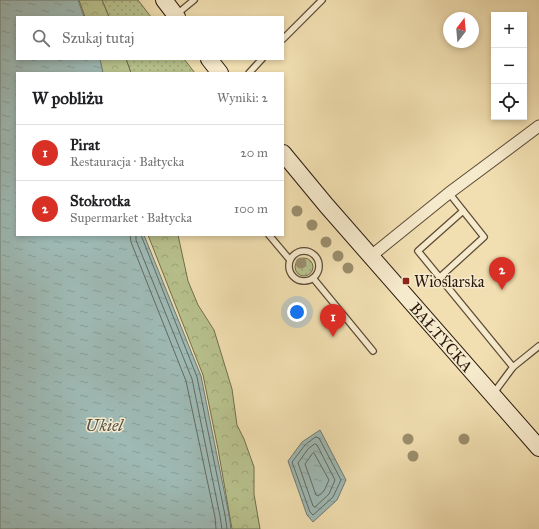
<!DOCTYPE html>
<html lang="pl">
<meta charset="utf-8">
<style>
:root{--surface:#fff;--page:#f6f6f6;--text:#202124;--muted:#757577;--line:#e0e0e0;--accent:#d93025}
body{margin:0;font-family:"IM FELL Great Primer",serif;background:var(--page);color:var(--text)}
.controls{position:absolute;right:12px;top:12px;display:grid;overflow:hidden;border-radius:0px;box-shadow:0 2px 6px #0003}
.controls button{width:36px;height:36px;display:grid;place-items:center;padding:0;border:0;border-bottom:1px solid var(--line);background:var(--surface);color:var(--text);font:20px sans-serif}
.compass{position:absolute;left:443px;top:12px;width:36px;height:36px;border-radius:50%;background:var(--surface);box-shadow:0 2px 6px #0003;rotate:16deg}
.you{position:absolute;left:297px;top:312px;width:14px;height:14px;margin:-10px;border:3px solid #fff;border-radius:50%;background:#1a73e8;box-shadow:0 0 0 6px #1a73e833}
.badge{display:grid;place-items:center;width:26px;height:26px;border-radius:50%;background:var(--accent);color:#fff;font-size:13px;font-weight:700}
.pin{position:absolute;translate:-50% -33px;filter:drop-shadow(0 1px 2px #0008)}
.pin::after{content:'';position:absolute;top:21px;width:14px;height:12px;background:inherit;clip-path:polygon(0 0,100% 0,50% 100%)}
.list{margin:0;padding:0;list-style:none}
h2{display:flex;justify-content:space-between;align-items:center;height:52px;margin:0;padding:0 16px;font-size:17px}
h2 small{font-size:13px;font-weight:400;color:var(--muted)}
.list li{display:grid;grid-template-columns:26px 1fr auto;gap:12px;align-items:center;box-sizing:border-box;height:56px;padding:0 16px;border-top:1px solid var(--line)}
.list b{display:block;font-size:15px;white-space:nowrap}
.list p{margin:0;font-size:13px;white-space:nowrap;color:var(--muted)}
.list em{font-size:13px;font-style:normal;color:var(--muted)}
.icon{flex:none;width:22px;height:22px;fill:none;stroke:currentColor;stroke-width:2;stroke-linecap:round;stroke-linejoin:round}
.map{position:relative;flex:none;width:539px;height:529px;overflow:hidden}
.search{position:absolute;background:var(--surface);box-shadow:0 2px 6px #0003;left:16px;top:16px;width:268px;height:44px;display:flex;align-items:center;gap:10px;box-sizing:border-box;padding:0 14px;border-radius:0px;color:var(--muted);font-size:15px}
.panel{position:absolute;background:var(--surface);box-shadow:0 2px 6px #0003;left:16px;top:72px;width:268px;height:164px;border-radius:0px}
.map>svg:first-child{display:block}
</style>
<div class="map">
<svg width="539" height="529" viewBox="0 0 539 529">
<defs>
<pattern id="grass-dots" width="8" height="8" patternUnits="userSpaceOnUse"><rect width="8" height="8" fill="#b8c28d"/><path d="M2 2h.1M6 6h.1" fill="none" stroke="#9ea679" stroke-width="1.8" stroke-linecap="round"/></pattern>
<pattern id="forest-crowns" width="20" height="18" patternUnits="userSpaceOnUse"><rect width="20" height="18" fill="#b8c28d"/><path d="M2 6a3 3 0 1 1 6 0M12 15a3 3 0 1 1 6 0" fill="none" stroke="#9ea679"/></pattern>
<pattern id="water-ripples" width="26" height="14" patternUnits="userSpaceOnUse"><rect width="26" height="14" fill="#9ebab5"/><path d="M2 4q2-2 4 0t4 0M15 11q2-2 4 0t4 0" fill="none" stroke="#889f9b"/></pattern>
</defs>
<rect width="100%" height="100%" fill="#f1dfb1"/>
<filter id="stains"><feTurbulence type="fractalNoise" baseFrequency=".005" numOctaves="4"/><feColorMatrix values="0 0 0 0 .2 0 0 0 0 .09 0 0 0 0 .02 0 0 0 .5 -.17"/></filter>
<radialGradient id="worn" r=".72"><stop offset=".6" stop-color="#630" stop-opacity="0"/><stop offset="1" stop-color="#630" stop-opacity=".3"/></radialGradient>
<g fill="url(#grass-dots)" stroke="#716e4e">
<path d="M102,0H138L151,17H109Z"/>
<path d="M126,59H184L195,73H131Z"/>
<circle cx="304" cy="267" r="9"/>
</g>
<g fill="url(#forest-crowns)" stroke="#716e4e">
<path d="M79,0H102L109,17H85Z"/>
<path d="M98,59H126L131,73H103Z"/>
<path d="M148,235H178L188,281L198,305L214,330L232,389L237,425L244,439L254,467V494L260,529H232L218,449L203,375Z"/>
</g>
<g fill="url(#water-ripples)" stroke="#707a73">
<path d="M0,0H78L84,17H17V59H100L103,73H17V235H144L201,376L229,515L231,529H0Z"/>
<path d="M320,430L346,480L337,500L313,522L307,515L288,461L302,442Z"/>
</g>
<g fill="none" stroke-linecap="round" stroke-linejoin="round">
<g stroke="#646a62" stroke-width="1">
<path d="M130,235L131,242L186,381L215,517L216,529"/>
<path d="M136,235V240L192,379L220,516L222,529"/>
<path d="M141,235L197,377L225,515L227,529"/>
<path d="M316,437L319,438L341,480L333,497L313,515L310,512L292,462L305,445Z"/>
<path d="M315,444L317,445L335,480L329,494L315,507L313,506L298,463L308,449Z"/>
<path d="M314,453L329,480L324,491L318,496L316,495L305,464L312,454Z"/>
</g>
<defs>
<g id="lane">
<path d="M177,14L194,0"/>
<path d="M283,39L322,0"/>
<path d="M249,73L262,59"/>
<path d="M463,211L418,251L513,367L493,394"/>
<path d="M269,235L290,260"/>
<circle cx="304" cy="266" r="15"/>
<path d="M313,278L373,351"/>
<path d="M439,278L484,237L449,193"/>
<path d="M513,367L539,346"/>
</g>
<path id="street" d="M371,256L449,193L539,126"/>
<g id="secondary">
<path d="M164,0L177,17"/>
<path d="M209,59L220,73"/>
<path id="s1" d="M283,153L326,205L539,448"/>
</g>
</defs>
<use href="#lane" stroke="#5c4b38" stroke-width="8"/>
<use href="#street" stroke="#5c4b38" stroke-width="13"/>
<use href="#secondary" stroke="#2a1a10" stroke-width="18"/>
<use href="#lane" stroke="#f6eacc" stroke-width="5.5"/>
<use href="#street" stroke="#f6eacc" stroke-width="11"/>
<use href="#secondary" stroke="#f6eacc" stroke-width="16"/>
</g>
<g fill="#9b8e6d">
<circle cx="297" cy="211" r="5.5"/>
<circle cx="312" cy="225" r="5.5"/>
<circle cx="326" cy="242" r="5.5"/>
<circle cx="338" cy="256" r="5.5"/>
<circle cx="301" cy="263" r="5.5"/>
<circle cx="348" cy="268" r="5.5"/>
<circle cx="408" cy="439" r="5.5"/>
<circle cx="464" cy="439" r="5.5"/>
<circle cx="413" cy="456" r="5.5"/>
</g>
<rect fill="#8f2418" stroke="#f6eacc" stroke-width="1.5" x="402" y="277" width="8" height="8" rx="2"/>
<g text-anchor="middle" stroke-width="3" stroke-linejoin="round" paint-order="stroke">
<g font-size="16" fill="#2a1a10" stroke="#f6eacc" text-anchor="start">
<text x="414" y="287">Wioślarska</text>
</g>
<g font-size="16" fill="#2a1a10" stroke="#f6eacc">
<text dy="6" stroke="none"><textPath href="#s1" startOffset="243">BAŁTYCKA</textPath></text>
</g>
<g font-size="17" font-style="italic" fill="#53524a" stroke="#f6eacc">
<text x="104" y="431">Ukiel</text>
</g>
</g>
<rect width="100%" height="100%" filter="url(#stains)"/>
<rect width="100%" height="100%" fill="url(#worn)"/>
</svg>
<div class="controls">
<button>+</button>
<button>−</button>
<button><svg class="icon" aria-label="locate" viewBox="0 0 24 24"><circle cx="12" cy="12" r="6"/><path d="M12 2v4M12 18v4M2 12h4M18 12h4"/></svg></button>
</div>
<svg class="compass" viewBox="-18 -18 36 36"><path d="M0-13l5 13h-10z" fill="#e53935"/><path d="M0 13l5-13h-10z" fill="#757577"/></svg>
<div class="you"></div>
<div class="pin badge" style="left:333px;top:337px">1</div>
<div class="pin badge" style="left:502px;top:290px">2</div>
<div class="search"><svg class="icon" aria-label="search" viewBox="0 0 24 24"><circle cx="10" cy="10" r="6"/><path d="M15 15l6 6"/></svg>Szukaj tutaj</div>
<section class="panel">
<h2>W pobliżu<small>Wyniki: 2</small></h2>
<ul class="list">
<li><span class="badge">1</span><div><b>Pirat</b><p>Restauracja · Bałtycka</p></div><em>20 m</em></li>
<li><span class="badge">2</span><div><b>Stokrotka</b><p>Supermarket · Bałtycka</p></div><em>100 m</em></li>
</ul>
</section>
</div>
